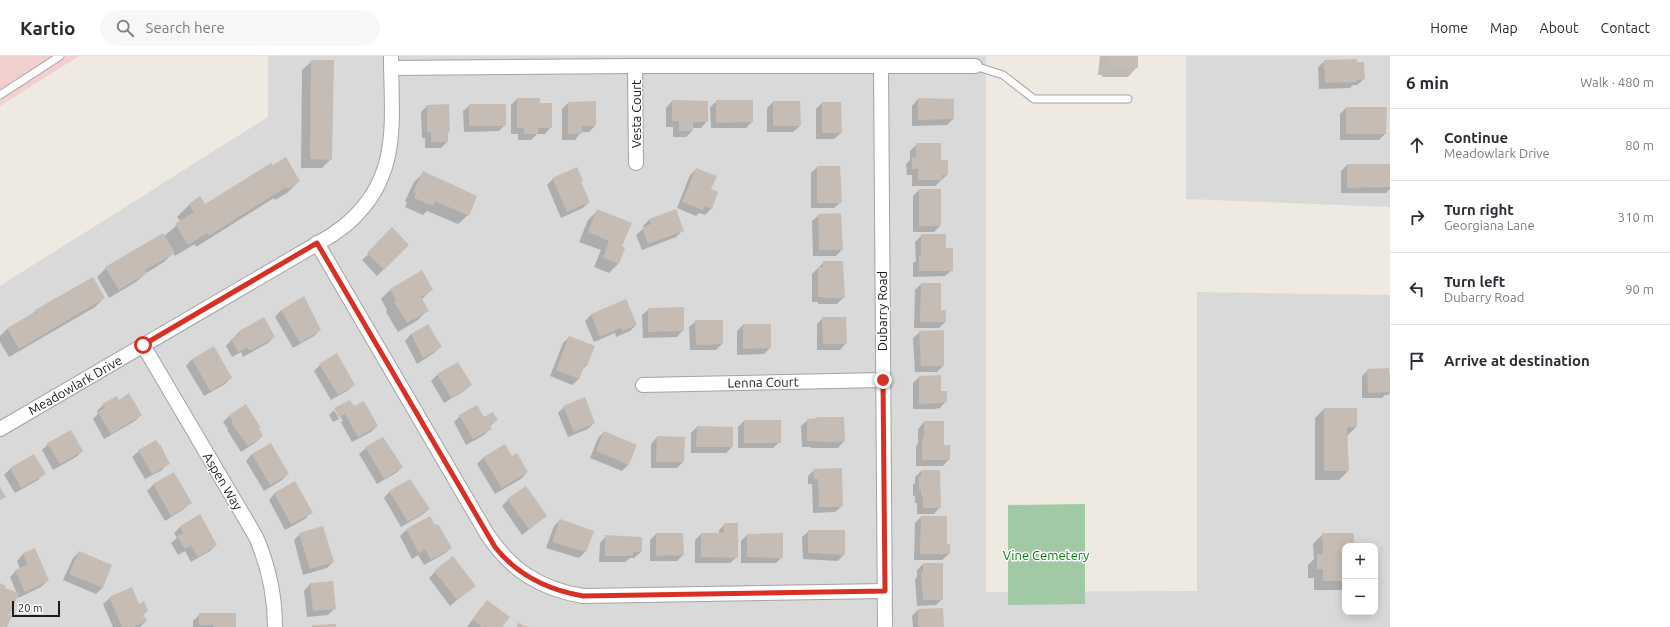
<!DOCTYPE html>
<meta charset="utf-8">
<style>
:root{--surface:#fff;--page:#f7f7f7;--text:#2b2b33;--muted:#7c7c81;--line:#e1e1e2}
body{margin:0;font-family:Ubuntu,sans-serif;background:var(--page);color:var(--text)}
.controls{position:absolute;right:12px;bottom:12px;display:grid;overflow:hidden;border-radius:8px;box-shadow:0 2px 10px #0003}
.controls button{width:36px;height:36px;display:grid;place-items:center;padding:0;border:0;border-bottom:1px solid var(--line);background:var(--surface);color:var(--text);font:20px sans-serif}
.scale{position:absolute;left:12px;bottom:10px;width:48px;box-sizing:border-box;padding-left:4px;border:2px solid #1c1c1c;border-top:0;font-size:11px;line-height:14px;white-space:nowrap;color:#1c1c1c;-webkit-text-stroke:3px #fff;paint-order:stroke}
.stop{position:absolute;width:12px;height:12px;margin:-9px;border:3px solid #d93025;border-radius:50%;background:#fff}
.stop.end{background:#d93025;border-color:#fff;box-shadow:0 1px 4px #0008}
.list{margin:0;padding:0;list-style:none}
h2{display:flex;justify-content:space-between;align-items:center;height:52px;margin:0;padding:0 16px;font-size:17px}
h2 small{font-size:13px;font-weight:400;color:var(--muted)}
.list li{display:grid;grid-template-columns:26px 1fr auto;gap:12px;align-items:center;box-sizing:border-box;height:72px;padding:0 16px;border-top:1px solid var(--line)}
.list b{display:block;font-size:15px;white-space:nowrap}
.list p{margin:0;font-size:13px;white-space:nowrap;color:var(--muted)}
.list em{font-size:13px;font-style:normal;color:var(--muted)}
.icon{flex:none;width:22px;height:22px;fill:none;stroke:currentColor;stroke-width:2;stroke-linecap:round;stroke-linejoin:round}
.map{position:relative;flex:none;width:1390px;height:571px;overflow:hidden}
header{display:flex;align-items:center;gap:24px;box-sizing:border-box;height:56px;padding:0 20px;background:var(--surface);border-bottom:1px solid var(--line)}
header strong{font-size:19px}
nav{display:flex;gap:22px;margin-inline-start:auto;font-size:14px}
.search{width:280px;height:36px;background:var(--page);display:flex;align-items:center;gap:10px;box-sizing:border-box;padding:0 14px;border-radius:22px;color:var(--muted);font-size:15px}
main{display:flex}
aside{flex:1;background:var(--surface)}
.map>svg:first-child{display:block}
</style>
<header>
<strong>Kartio</strong>
<div class="search"><svg class="icon" aria-label="search" viewBox="0 0 24 24"><circle cx="10" cy="10" r="6"/><path d="M15 15l6 6"/></svg>Search here</div>
<nav><a>Home</a><a>Map</a><a>About</a><a>Contact</a></nav>
</header>
<main>
<div class="map">
<svg width="1390" height="571" viewBox="0 0 1390 571">
<rect width="100%" height="100%" fill="#eeeae1"/>
<g fill="#dad9d9" fill-rule="evenodd">
<path d="M268,0H986V536L1197,535V236L1390,239V571H0V230L268,61ZM1345,490H1375V556H1345Z"/>
<path d="M1186,0H1390V151L1186,143Z"/>
</g>
<path fill="#f1d0ce" d="M0,0H79L0,50Z"/>
<path fill="#a1c9a6" d="M1085,448V548L1008,549V449Z"/>
<g fill="#0003">
<path d="M1100,0H1137V11L1128,21H1102V19H1098Z"/>
<path d="M312,5L331,103L322,112H301L302,14Z"/>
<path d="M1325,5L1356,7L1364,23L1357,29H1353L1350,32L1319,33L1318,11Z"/>
<path d="M517,43L539,48L551,71L545,78H537L531,84H518V78H511V49Z"/>
<path d="M918,43L953,44V63L947,69L912,70V50Z"/>
<path d="M672,45L707,65L701,72H692V75L686,81H673V71H666V52Z"/>
<path d="M717,45L752,66L746,72H711L710,51Z"/>
<path d="M773,46L800,70L793,76H767V52Z"/>
<path d="M568,47L595,70L589,76H581L575,84H562V53Z"/>
<path d="M822,47H840L841,77L834,83H816V53Z"/>
<path d="M470,49L505,69L499,75L464,76L463,55Z"/>
<path d="M427,50L449,76L447,78V86L441,92H425V82H422L421,56Z"/>
<path d="M1346,52L1385,78L1379,84H1340V58Z"/>
<path d="M917,88L940,105H947V119L935,130H912V119H907L906,108L910,104V95Z"/>
<path d="M1347,109H1390V133L1386,137H1341V115Z"/>
<path d="M817,111L841,146L834,152H811V117Z"/>
<path d="M696,113L710,134L717,137L711,153L705,159L699,157L696,160L677,152L690,119Z"/>
<path d="M424,116L468,159L458,168L427,155L423,159L405,151L407,146L405,145L414,126Z"/>
<path d="M553,123L580,126L589,146L583,152L561,162L547,129Z"/>
<path d="M299,125L287,137L275,144L274,142L196,191L195,188L175,200L173,197L164,206L146,217L136,226L109,242L97,221L106,212L164,180L181,166L177,161L190,148L205,150Z"/>
<path d="M919,134L940,170L934,176H913V140Z"/>
<path d="M598,154L621,191L624,192L618,208L609,217L594,211L601,194L579,186L588,164Z"/>
<path d="M675,154L683,174L676,181L642,194L636,179L644,172L643,170L649,164Z"/>
<path d="M819,159L842,194L836,200H813L812,165Z"/>
<path d="M922,179L945,193L952,214L945,220L913,221V207L916,205L915,186Z"/>
<path d="M408,189L377,220L362,204L376,191Z"/>
<path d="M824,206L844,241L837,248H818V246H812V218Z"/>
<path d="M422,216L432,233L421,244L427,254L418,264L398,276L386,256L387,254L381,243L390,234Z"/>
<path d="M921,228L940,255L945,266L939,272H914L915,234Z"/>
<path d="M64,238L104,242L95,251L9,301L0,286V280L7,273Z"/>
<path d="M649,253L683,274L677,281L643,282L642,259Z"/>
<path d="M281,254L320,274L314,280L293,292L275,261Z"/>
<path d="M591,259L636,269L630,275L616,281L615,277L594,286L585,265Z"/>
<path d="M823,262L846,287L840,294H817V268Z"/>
<path d="M696,265L722,288L716,294H690L689,271Z"/>
<path d="M743,269L770,292L764,298L737,299V275Z"/>
<path d="M943,275V310L937,316H915L913,282L920,276Z"/>
<path d="M239,276L274,281L268,287L243,301L241,296L232,301L226,290Z"/>
<path d="M411,278L440,291L434,297L417,308L405,285Z"/>
<path d="M569,281L587,309L582,314L579,323L572,329L550,320L563,287Z"/>
<path d="M192,303L231,322L225,328L204,340L186,310Z"/>
<path d="M457,307L470,329L464,335L444,347L431,325L437,319Z"/>
<path d="M320,309L354,329L347,335L331,344L314,315Z"/>
<path d="M1368,314L1390,319V337L1388,339H1385L1382,342H1362V320Z"/>
<path d="M919,321L940,336L946,345L940,352L934,353H913V327Z"/>
<path d="M118,345L141,359L135,365L104,383L93,363L98,358L97,355L103,349Z"/>
<path d="M245,350L262,380L256,386L241,396L227,374L228,373L223,366L229,360Z"/>
<path d="M564,351L594,367L588,373L568,381L558,357Z"/>
<path d="M354,352L377,370L371,376L352,386L339,363L333,366L329,359L334,354L341,366L343,365L336,354H335Z"/>
<path d="M1324,353L1356,371L1347,380L1348,415L1339,424H1315V362Z"/>
<path d="M460,360L483,362L497,364L489,371L490,373L484,379L466,389L454,366Z"/>
<path d="M808,364L844,385L838,392H811V391H802L801,370Z"/>
<path d="M744,365L780,386L773,392H738V371Z"/>
<path d="M924,366L949,403L943,410H916V390L918,387V373Z"/>
<path d="M697,371L732,372V391L726,397H691V377Z"/>
<path d="M604,376L636,389L628,409L622,415L590,402L598,382Z"/>
<path d="M657,381L683,406L677,412H651V388Z"/>
<path d="M155,385L168,407L162,414L145,423L132,401L139,395Z"/>
<path d="M48,388L82,395L76,401L53,414L42,394Z"/>
<path d="M366,392L402,411L396,417L377,428L359,398Z"/>
<path d="M252,398L288,418L282,424L264,435L246,405Z"/>
<path d="M484,401H512L527,416L521,423L495,438L477,408Z"/>
<path d="M11,412L44,418L38,424L15,437L4,419Z"/>
<path d="M814,414L842,450L835,456L813,457L812,428H808V420Z"/>
<path d="M921,415L940,451L934,458H917V447H915V440H913V429L915,427V421Z"/>
<path d="M173,417L190,447L184,453L165,465L147,435L153,429Z"/>
<path d="M390,435L429,453L422,459L401,471L384,442Z"/>
<path d="M275,437L311,456L305,463L285,474L269,444Z"/>
<path d="M508,444L546,460L522,479L502,450Z"/>
<path d="M200,459L216,489L210,495L191,506L185,495L178,499L171,487L177,482L174,477L180,471Z"/>
<path d="M921,461L946,489L949,498L942,504H914L915,467Z"/>
<path d="M560,464L593,476L585,496L579,502L546,492L554,470Z"/>
<path d="M725,468L737,501L730,507H695V484L701,478H719V474Z"/>
<path d="M406,474L451,492L444,498L424,509L418,499L412,503L400,480Z"/>
<path d="M809,475L844,498L838,505L803,503L802,481Z"/>
<path d="M300,478L333,506L327,512L303,519L294,484Z"/>
<path d="M656,478L683,499L677,505H650V484Z"/>
<path d="M1323,478L1353,490H1345V533L1344,534H1314V522H1308V509L1314,503L1313,488Z"/>
<path d="M747,479L782,501L776,507H741V485Z"/>
<path d="M606,480L641,496L634,502H630L625,506H599L600,487Z"/>
<path d="M34,493L47,525L41,531L18,542L17,539L5,571H0V528L4,532L17,538L10,521L16,515L20,513L17,505L23,498Z"/>
<path d="M79,496L111,510L102,532L96,538L63,524L73,502Z"/>
<path d="M923,508L942,543L936,549L917,550L915,523L917,521V514Z"/>
<path d="M435,516L474,530L450,550L429,522Z"/>
<path d="M310,528L335,552L328,559L307,561L304,535Z"/>
<path d="M110,542L139,549L147,555L143,559L146,565L140,571H113L103,548Z"/>
<path d="M487,545L501,571H467L481,552Z"/>
<path d="M918,554L943,571H913L912,560Z"/>
<path d="M200,558L236,571H193V565Z"/>
</g>
<g fill="#c6bcb4">
<path d="M1107,0H1138V12H1111V10H1107Z"/>
<path d="M1357,3V6H1364L1365,23L1357,24V26L1325,27L1324,4Z"/>
<path d="M311,4H334L332,104L310,103Z"/>
<path d="M517,42H540V47H552V72H538V78H524V72H517Z"/>
<path d="M918,42L954,43V63L918,64Z"/>
<path d="M672,44L708,45V66H693V75H679V65H672Z"/>
<path d="M716,44H753V66L716,67Z"/>
<path d="M596,45V70H582V78H568V46Z"/>
<path d="M773,45H800L801,70H773Z"/>
<path d="M822,46H841L842,77H822Z"/>
<path d="M449,48L450,76H448V86H431V76H427V49Z"/>
<rect x="469" y="48" width="37" height="22"/>
<path d="M1346,51H1387L1386,78H1346Z"/>
<path d="M916,87H941V104H948V119H942V124H918V113H912V101H916Z"/>
<path d="M286,101L300,125L288,133L286,131L209,180L207,177L188,189L175,168L194,156L189,148L200,140L205,148L271,107L273,109Z"/>
<path d="M1347,108H1390V131L1347,132Z"/>
<path d="M817,110H840L842,147H817Z"/>
<path d="M577,111L583,125L581,126L590,146L567,156L552,122Z"/>
<path d="M696,112L717,120L711,133L718,136L712,153L705,150L703,154L682,146Z"/>
<path d="M423,115L477,140L469,160L435,145L433,150L414,142L416,137L413,136Z"/>
<rect x="919" y="133" width="22" height="37"/>
<path d="M597,153L632,167L622,190L625,192L619,208L603,202L609,185L588,176Z"/>
<path d="M676,153L684,175L648,188L642,172L651,168L649,163Z"/>
<path d="M841,157L843,194H819L818,158Z"/>
<path d="M392,171L409,189L384,214L367,197Z"/>
<path d="M163,177L175,197L145,214L147,217L119,234L105,211Z"/>
<path d="M921,178H946V192H953V215H919V200H921Z"/>
<path d="M823,205H843L845,242H824V241H818V211H823Z"/>
<path d="M422,214L433,234L421,241L429,255L407,267L394,246L396,245L390,233Z"/>
<path d="M93,221L105,242L19,293L7,272L36,256L35,254Z"/>
<path d="M921,227H941V254H946V266H920Z"/>
<path d="M304,240L321,274L300,287L281,254Z"/>
<path d="M626,243L637,269L622,275L621,272L600,281L591,258Z"/>
<path d="M684,251V275L648,276V252Z"/>
<path d="M264,261L275,281L250,295L247,291L238,296L231,283L240,278L239,275Z"/>
<path d="M822,261H846L847,288H823Z"/>
<path d="M695,264H723V288L696,289Z"/>
<path d="M428,268L442,291L423,302L411,278Z"/>
<path d="M743,268H771V292L743,293Z"/>
<path d="M944,274V310H921L919,275Z"/>
<path d="M569,280L595,290L587,310L585,309L579,323L556,314Z"/>
<path d="M214,290L232,322L210,335L192,303Z"/>
<path d="M337,297L355,329L338,339L319,308Z"/>
<path d="M458,306L472,329L451,342L437,318Z"/>
<path d="M1389,312L1390,336L1368,337L1367,313Z"/>
<path d="M941,319V335H947V346H941V347L919,348V320Z"/>
<path d="M129,337L142,359L111,378L98,356L105,352L102,348L117,340L119,344Z"/>
<path d="M585,341L595,367L574,376L563,350Z"/>
<path d="M350,344L354,350L364,345L378,370L358,381L345,358L339,361L334,352Z"/>
<path d="M246,348L261,372L259,373L263,380L248,390L232,368L233,367L229,359Z"/>
<path d="M477,349L484,361L493,356L498,364L489,369L492,373L473,383L459,359Z"/>
<path d="M1324,352H1357V371H1347L1349,415H1324Z"/>
<path d="M817,361H844L845,386H817V385H807V363L817,362Z"/>
<rect x="744" y="364" width="37" height="23"/>
<path d="M924,365H944V389H950V404H922V383L924,382Z"/>
<path d="M697,370L733,371V391H696Z"/>
<path d="M71,374L83,395L60,408L47,387Z"/>
<path d="M604,375L637,389L629,409L596,395Z"/>
<path d="M657,380L685,381L684,406H656Z"/>
<path d="M383,381L403,411L384,423L365,391Z"/>
<path d="M156,384L159,389L160,388L170,408L152,418L138,394Z"/>
<path d="M271,387L289,418L270,429L252,398Z"/>
<path d="M505,388L512,400L517,397L528,416L502,432L483,401Z"/>
<path d="M34,398L46,418L21,432L10,412Z"/>
<path d="M842,412L843,451H819L818,423H814L813,413Z"/>
<path d="M921,414H940L941,452H923V441H921V434H919V421H921Z"/>
<path d="M174,416L192,447L171,460L153,428Z"/>
<path d="M410,423L430,453L408,466L389,435Z"/>
<path d="M295,425L313,457L291,468L274,437Z"/>
<path d="M526,430L547,460L529,473L507,443Z"/>
<path d="M0,431L6,441L0,444Z"/>
<path d="M200,458L217,489L198,501L191,489L185,493L177,480L183,477L180,470Z"/>
<path d="M430,460L435,469L438,468L452,492L431,504L425,493L419,497L406,473Z"/>
<path d="M921,460H947V488H950V498H920Z"/>
<path d="M560,463L594,475L586,496L552,486Z"/>
<path d="M724,467H738V502L701,501V477H724Z"/>
<path d="M323,470L334,506L310,513L299,477Z"/>
<path d="M808,474H845V499L808,497Z"/>
<path d="M656,477H683L684,499L656,500Z"/>
<path d="M783,477V502L747,501V478Z"/>
<path d="M1322,477H1354V490H1345V525H1323V513H1317V498H1323Z"/>
<path d="M605,479L642,481V496H633V500H605Z"/>
<path d="M35,492L49,525L25,536L15,514L27,509L23,497Z"/>
<path d="M79,495L112,509L103,532L69,518Z"/>
<path d="M453,500L476,530L457,544L434,515Z"/>
<path d="M923,507H943V544H923L921,516H923Z"/>
<path d="M333,525L336,553L313,555L310,527Z"/>
<path d="M0,527L6,530L5,532L19,537L10,559L12,560L7,571H0Z"/>
<path d="M132,531L139,548L144,545L148,555L143,557L147,565L133,571H122L109,541Z"/>
<path d="M487,544L510,561L502,571H482L473,564Z"/>
<path d="M943,552L944,571H920L918,570V553Z"/>
<path d="M199,557H236V571H213V569H199Z"/>
<path d="M518,567L529,571H517Z"/>
<path d="M336,568V571H312V569Z"/>
</g>
<g fill="none" stroke-linecap="round" stroke-linejoin="round">
<defs>
<g id="lane">
<path d="M975,10L1003,19L1034,43H1128"/>
<path d="M0,39L60,0"/>
</g>
<g id="street">
<path d="M635,10L636,107"/>
<path d="M881,10L885,571"/>
<path d="M391,12L635,10H975"/>
<path d="M317,187L487,478C511,514 540,533 583,540L885,535"/>
<path d="M143,289L256,481C269,511 275,539 275,571"/>
<path d="M643,329L883,324"/>
<path d="M0,373L332,179C338,174 344,171 349,166C402,119 391,63 391,0"/>
</g>
</defs>
<use href="#lane" stroke="#a3a3a3" stroke-width="9"/>
<use href="#street" stroke="#a3a3a3" stroke-width="16"/>
<use href="#lane" stroke="#fff" stroke-width="7"/>
<use href="#street" stroke="#fff" stroke-width="14"/>
</g>
<g fill="none" stroke-linecap="round" stroke-linejoin="round">
<path stroke="#d93025" stroke-width="5" d="M143,289L317,187L495,491C517,519 549,534 583,540L885,535L883,324"/>
</g>
<g text-anchor="middle" stroke-width="3" stroke-linejoin="round" paint-order="stroke">
<g font-size="13" fill="#1c1c1c" stroke="#fff">
<text transform="translate(636 58) rotate(-90)" y="5">Vesta Court</text>
<text transform="translate(882 255) rotate(-90)" y="5">Dubarry Road</text>
<text transform="translate(763 326) rotate(-1)" y="5">Lenna Court</text>
<text transform="translate(75 329) rotate(-30)" y="5">Meadowlark Drive</text>
<text transform="translate(223 425) rotate(59)" y="5">Aspen Way</text>
</g>
<g font-size="13" fill="#04800e" stroke="#fff">
<text x="1046" y="504">Vine Cemetery</text>
</g>
</g>
</svg>
<div class="controls">
<button>+</button>
<button>−</button>
</div>
<div class="scale">20 m</div>
<div class="stop" style="left:143px;top:289px"></div>
<div class="stop end" style="left:883px;top:324px"></div>
</div>
<aside>
<h2>6 min<small>Walk · 480 m</small></h2>
<ul class="list">
<li><svg class="icon" aria-label="ahead" viewBox="0 0 24 24"><path d="M12 20V5M6 11l6-6 6 6"/></svg><div><b>Continue</b><p>Meadowlark Drive</p></div><em>80 m</em></li>
<li><svg class="icon" aria-label="right" viewBox="0 0 24 24"><path d="M7 20v-9h11M14 6l5 5-5 5"/></svg><div><b>Turn right</b><p>Georgiana Lane</p></div><em>310 m</em></li>
<li><svg class="icon" aria-label="left" viewBox="0 0 24 24"><path d="M17 20v-9H6M10 6l-5 5 5 5"/></svg><div><b>Turn left</b><p>Dubarry Road</p></div><em>90 m</em></li>
<li><svg class="icon" aria-label="arrive" viewBox="0 0 24 24"><path d="M6 21V4h12l-3 4 3 4H6"/></svg><div><b>Arrive at destination</b></div></li>
</ul>
</aside>
</main>
